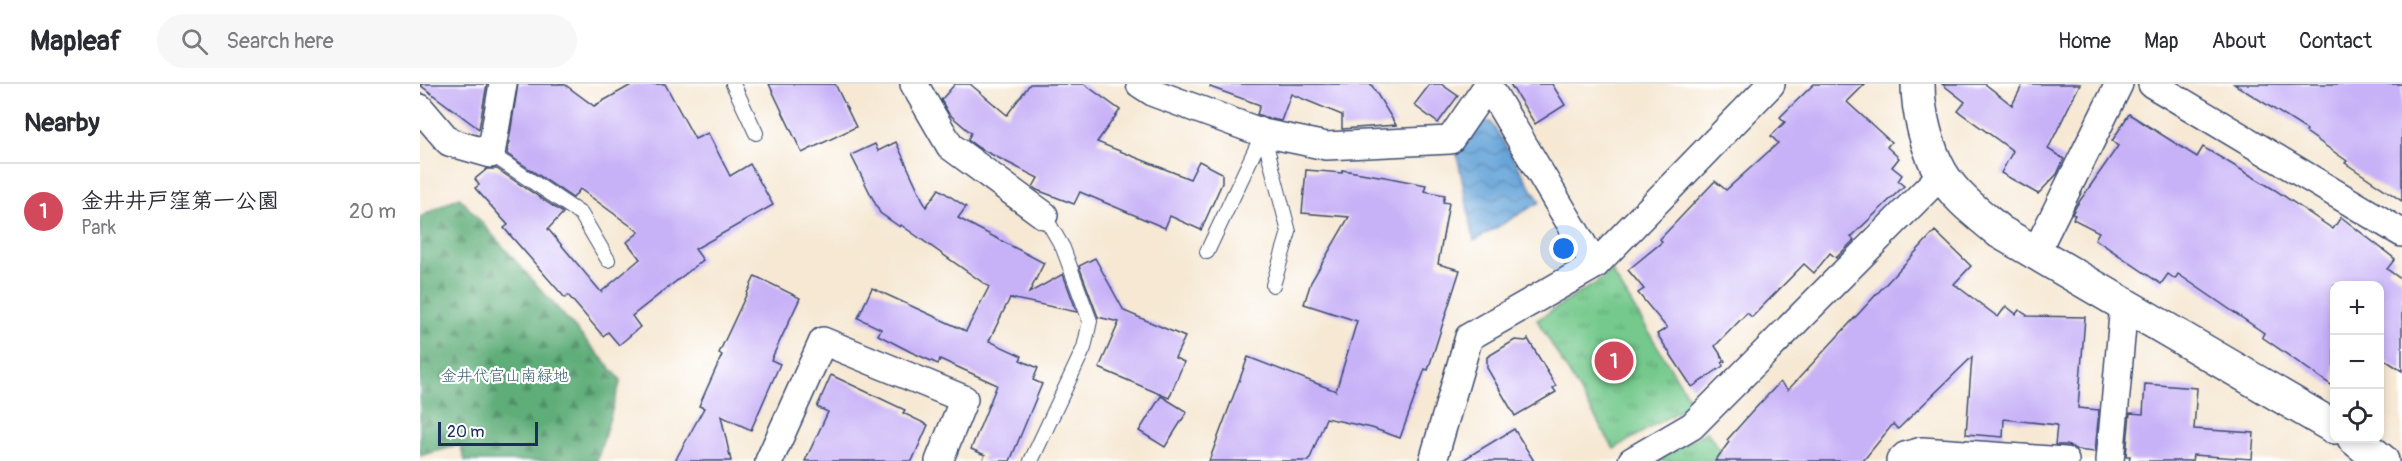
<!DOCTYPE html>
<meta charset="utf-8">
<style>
:root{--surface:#fff;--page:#f7f7f7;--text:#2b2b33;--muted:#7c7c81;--line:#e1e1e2;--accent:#d1495b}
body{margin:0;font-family:Pangolin,"Klee One",sans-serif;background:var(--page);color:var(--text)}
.controls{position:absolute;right:18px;bottom:18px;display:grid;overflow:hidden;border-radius:12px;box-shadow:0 3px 9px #0003}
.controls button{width:54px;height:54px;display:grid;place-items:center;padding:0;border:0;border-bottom:2px solid var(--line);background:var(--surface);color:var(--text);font:30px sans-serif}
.scale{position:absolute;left:18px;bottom:15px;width:100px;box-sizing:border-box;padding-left:6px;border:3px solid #1b2f5e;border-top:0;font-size:16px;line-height:21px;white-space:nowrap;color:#1b2f5e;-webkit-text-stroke:4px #fff;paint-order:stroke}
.you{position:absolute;left:1144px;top:165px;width:21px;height:21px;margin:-15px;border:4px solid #fff;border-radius:50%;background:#1a73e8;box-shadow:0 0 0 9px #1a73e833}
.badge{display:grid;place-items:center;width:39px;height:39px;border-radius:50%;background:var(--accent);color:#fff;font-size:20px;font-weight:700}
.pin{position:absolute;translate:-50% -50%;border:3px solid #fff;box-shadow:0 2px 6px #0006}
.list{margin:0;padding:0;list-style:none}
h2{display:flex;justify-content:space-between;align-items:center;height:78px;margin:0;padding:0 24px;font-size:26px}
h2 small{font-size:20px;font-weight:400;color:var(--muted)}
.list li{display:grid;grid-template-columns:39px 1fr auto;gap:18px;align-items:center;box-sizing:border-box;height:96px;padding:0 24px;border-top:2px solid var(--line)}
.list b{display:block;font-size:22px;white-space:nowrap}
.list p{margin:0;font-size:20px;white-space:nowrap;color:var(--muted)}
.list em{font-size:20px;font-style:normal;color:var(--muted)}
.icon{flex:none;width:33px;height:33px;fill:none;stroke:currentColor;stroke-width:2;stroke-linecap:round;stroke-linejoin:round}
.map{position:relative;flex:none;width:1982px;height:377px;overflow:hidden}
header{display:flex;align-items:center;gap:36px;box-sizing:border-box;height:84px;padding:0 30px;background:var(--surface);border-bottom:2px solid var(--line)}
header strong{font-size:28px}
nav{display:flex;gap:33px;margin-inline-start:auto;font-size:21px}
.search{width:420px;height:54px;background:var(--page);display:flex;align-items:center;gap:15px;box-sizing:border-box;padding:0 21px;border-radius:33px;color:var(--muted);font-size:22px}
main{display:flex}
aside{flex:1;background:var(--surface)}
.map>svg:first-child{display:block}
</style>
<header>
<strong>Mapleaf</strong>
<div class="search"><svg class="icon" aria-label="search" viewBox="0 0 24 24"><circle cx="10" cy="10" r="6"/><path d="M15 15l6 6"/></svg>Search here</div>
<nav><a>Home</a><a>Map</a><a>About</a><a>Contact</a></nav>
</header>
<main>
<aside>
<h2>Nearby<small></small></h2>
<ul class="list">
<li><span class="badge">1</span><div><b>金井井戸窪第一公園</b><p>Park</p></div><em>20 m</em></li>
</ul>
</aside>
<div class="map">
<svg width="1982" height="377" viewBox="0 0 1982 377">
<defs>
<pattern id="forest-firs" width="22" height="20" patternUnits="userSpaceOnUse" patternTransform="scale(1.5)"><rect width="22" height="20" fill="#5fad78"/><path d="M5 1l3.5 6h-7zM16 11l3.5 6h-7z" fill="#4e8d66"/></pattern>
<pattern id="park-tufts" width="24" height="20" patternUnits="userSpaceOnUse" patternTransform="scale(1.5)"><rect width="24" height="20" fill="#74c98c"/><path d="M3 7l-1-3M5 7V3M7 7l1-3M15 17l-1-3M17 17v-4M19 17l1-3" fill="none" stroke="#5ea476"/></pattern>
<pattern id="water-waves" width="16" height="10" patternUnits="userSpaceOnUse" patternTransform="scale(1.5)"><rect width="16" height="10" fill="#68a5d9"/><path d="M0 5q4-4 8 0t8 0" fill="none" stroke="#5587b3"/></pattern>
</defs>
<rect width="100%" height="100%" fill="#fff"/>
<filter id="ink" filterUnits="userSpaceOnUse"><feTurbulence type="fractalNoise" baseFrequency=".0167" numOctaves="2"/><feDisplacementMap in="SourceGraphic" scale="12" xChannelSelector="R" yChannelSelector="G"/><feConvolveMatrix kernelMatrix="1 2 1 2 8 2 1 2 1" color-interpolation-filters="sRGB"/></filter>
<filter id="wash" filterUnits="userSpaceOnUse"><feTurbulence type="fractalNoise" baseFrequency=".008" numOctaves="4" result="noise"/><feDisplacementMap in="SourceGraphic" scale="24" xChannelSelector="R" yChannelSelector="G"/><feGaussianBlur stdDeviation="1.35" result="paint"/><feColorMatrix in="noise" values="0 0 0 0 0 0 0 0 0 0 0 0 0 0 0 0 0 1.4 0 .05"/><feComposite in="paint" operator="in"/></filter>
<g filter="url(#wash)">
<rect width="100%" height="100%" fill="#f6e8d3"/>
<path fill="url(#forest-firs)" stroke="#3d6e6b" stroke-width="1.5" d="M39,113L201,296L177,377H45L40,361L0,372V133Z"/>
<g fill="url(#park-tufts)" stroke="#487c75" stroke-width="1.5">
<path d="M1191,186L1272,319L1194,365L1117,236L1182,195Z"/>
<path d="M1287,347L1306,377H1236Z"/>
</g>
<path fill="url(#water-waves)" stroke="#426a9c" stroke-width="1.5" d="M1061,37L1071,38L1120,118L1054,157L1037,70Z"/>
<g id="blocks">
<g fill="#c7b1f7">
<path d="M0,0H67L59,45L0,1Z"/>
<path d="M98,0H144L174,22L213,0H245L275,55L288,49L310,92L330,80L353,121L275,165L283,176L212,232L220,243L199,261L188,248L183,252L148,211L145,214L84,144L88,141L55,104L59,101L55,95L67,85H77L143,129L128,145L181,208L220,175L207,158L219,148L160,105L153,114L87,70Z"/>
<path d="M349,0H415L436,43L382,69Z"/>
<path d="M535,0H550L587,31L610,0H664L700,26L677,58L770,95L779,77L802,89V99L781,146L750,132L745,144L660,108L654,120L617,106L613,103L618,94L559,64L548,56L551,49L529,30L521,16Z"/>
<path d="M791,0H951L976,41L922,45V31L871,10L861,37L847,34L837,30L840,21L790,3Z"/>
<path d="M1010,0H1021L1038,12L1018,39L994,21Z"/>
<path d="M1090,0H1132L1145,21L1115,40Z"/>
<path d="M1394,0H1445L1427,18L1471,58L1467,63L1479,74L1472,83L1482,91L1478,97L1484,102L1431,153L1434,156L1416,174L1410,169L1394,189L1384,180L1332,233L1327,229L1295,262L1305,277L1302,279L1303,282L1272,303L1237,250L1247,244L1218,209L1224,205L1208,186L1242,158L1240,155L1295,97L1306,106L1358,59L1351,52L1365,38L1360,33Z"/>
<path d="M1522,0H1565L1592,21L1603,0H1660L1628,65L1644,75L1637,90L1618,110L1581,89L1593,67L1538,27L1545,18Z"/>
<path d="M1814,0H1982V117L1925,79L1927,77L1886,48L1887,46Z"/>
<path d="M1709,30L1777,73L1783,63L1855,106L1913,145L1921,133L1975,175L1967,185L1982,196V287L1959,272V201H1914V303L1842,253L1844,249L1758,190L1755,195L1748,190L1741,200L1675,155L1679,148L1653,135L1655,131L1652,130L1657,121L1698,62L1692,57Z"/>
<path d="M476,58L506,123L519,105L546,123L538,134L624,179L609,209L643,190L657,228L590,214L569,257L602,272L600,276L618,284L613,296L622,300L590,377H562L565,371L551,365L577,301L520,275L518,280L491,268L458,251L461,245L438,234L452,204L546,247L569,203L481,141L480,143L460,129L431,71L455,60L458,67Z"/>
<path d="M886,86L922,89V86L965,93L1006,101L1004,107L1025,111L1023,118L1029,119L1018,180L1040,186L1008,286L1005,285L980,354L952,344L906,334L889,377H789L828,273L916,307L937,237L884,220L891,198L929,133L882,129Z"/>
<path d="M1515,147L1551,182L1534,200L1578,233L1586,222L1596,230L1599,226L1608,232L1665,233L1658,324L1679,326L1675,368L1656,366L1647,361H1635L1637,341L1584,335L1583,353L1546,350L1552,273L1478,345L1473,340L1443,377H1295L1309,358L1307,356L1331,329L1360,298L1368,306Z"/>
<path d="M675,174L704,227L765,253L755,274L764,278L749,314L679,284L699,238L678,233L659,182Z"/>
<path d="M335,192L380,214L351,276L360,280L331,346L301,332L311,377H255L284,324L279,322L302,271L299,269Z"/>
<path d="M1108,255L1136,302L1133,304L1136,308L1095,332L1067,284V273L1095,256L1106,257Z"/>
<path d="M411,291L485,326L483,329L508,341L492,377H385L408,328L397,323Z"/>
<path d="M1725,300L1777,304L1774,345L1834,349L1832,375L1773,371L1772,377H1709L1710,372H1706L1710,329L1723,330Z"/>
<path d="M741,312L767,328L745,363L719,347Z"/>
<path d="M1094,345L1114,377H1041Z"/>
</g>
</g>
</g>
<g filter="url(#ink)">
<use href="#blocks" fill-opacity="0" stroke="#3c4b70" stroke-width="1.5"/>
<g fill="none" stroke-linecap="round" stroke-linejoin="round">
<defs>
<g id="service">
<path d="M313,0L336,49"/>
<path d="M71,70L161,130L188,176"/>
<path d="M787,168L843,49L869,148L853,201"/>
<path d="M611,377L664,264L670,237L643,164L624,131"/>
</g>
<g id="minor">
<path d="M494,0L530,62L624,131"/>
<path d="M720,0L734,9L843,49L906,62L1030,56L1068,1L1175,181"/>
<path d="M1732,0L1982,149"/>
<path d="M0,24L29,58L71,70L83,0"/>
<path d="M1616,168L1699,0"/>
<path d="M349,377L403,257L544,315L519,377"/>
<path d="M1013,377L1049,253L1175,181L1351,0"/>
<path d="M1212,377L1272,342L1522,90"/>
<path d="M1480,377L1485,372L1502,367L1645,377"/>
<path d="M1690,377L1704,220"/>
</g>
<g id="tertiary">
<path d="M1498,0C1498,28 1507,65 1521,89C1535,113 1560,131 1580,148L1914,343"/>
<path d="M1934,354L1962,377"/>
</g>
</defs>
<use href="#service" stroke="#3c4b70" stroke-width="16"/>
<use href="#minor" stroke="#3c4b70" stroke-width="30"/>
<use href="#tertiary" stroke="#3c4b70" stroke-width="36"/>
<use href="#service" stroke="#fff" stroke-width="14"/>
<use href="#minor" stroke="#fff" stroke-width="27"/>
<use href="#tertiary" stroke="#fff" stroke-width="33"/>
</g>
</g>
<g text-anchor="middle" stroke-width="4.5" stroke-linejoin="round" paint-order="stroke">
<g font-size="16" fill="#365d6c" stroke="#fff">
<text x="85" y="297">金井代官山南緑地</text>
</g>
</g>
</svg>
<div class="controls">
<button>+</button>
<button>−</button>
<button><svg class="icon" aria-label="locate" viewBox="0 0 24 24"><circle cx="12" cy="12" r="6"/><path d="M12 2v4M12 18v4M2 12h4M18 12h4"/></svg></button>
</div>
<div class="scale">20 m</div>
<div class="you"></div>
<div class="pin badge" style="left:1194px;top:277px">1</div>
</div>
</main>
